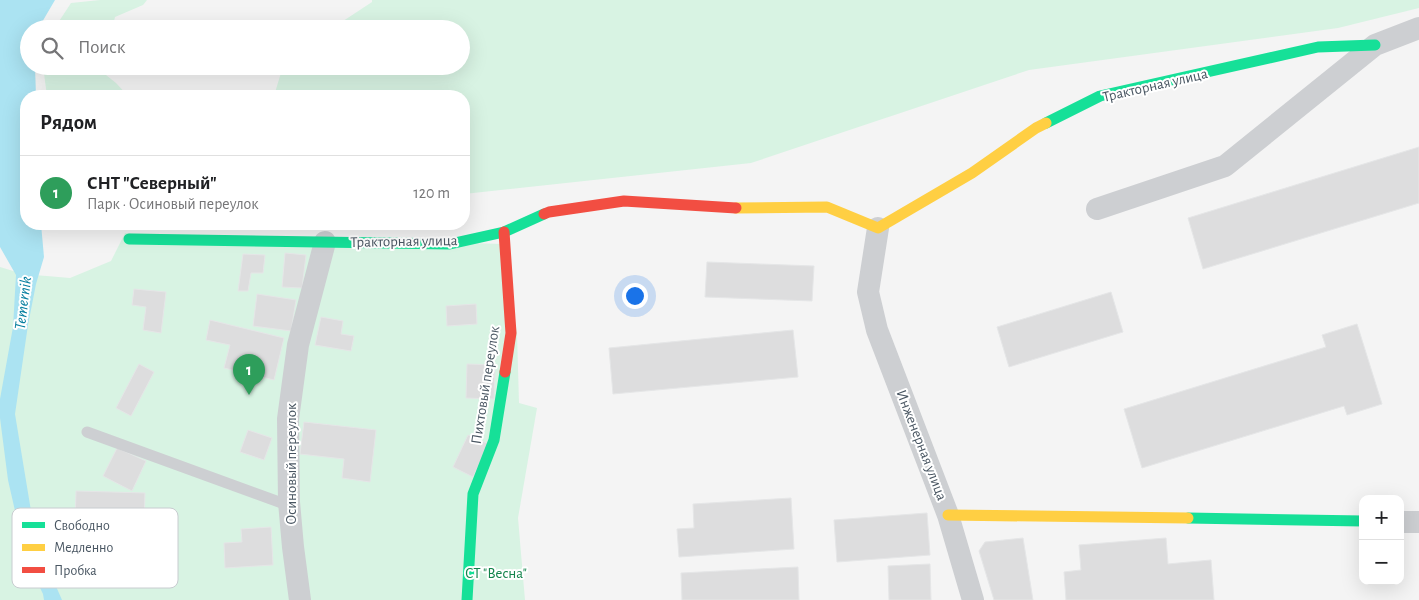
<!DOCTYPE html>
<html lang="ru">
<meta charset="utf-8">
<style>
:root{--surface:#fff;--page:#f2f2f2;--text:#202124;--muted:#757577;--line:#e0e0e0;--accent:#2563eb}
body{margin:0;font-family:"Alegreya Sans",sans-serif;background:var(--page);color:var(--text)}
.controls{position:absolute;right:15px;bottom:15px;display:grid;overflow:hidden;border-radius:10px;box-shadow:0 5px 20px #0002}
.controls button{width:45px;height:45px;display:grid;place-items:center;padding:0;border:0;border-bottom:1px solid var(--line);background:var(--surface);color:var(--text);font:25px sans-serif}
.you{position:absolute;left:634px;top:295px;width:18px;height:18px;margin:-12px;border:4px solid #fff;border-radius:50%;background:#1a73e8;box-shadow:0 0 0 8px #1a73e833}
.badge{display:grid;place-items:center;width:32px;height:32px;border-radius:50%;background:var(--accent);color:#fff;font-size:16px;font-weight:700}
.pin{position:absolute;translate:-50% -41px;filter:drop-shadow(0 1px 2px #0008)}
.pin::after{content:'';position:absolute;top:26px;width:18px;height:15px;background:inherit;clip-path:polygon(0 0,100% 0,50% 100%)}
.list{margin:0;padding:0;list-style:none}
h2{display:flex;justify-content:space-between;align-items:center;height:65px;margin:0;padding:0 20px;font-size:21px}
h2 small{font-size:16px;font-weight:400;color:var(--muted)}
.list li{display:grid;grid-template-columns:32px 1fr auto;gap:15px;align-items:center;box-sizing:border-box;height:75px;padding:0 20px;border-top:1px solid var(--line)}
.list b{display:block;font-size:19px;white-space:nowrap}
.list p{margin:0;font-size:16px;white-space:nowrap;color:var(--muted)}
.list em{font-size:16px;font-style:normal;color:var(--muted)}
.icon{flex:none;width:28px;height:28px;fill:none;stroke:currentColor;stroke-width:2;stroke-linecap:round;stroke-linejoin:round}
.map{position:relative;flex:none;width:1419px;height:600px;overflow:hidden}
.search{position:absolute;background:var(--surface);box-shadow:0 5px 20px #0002;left:20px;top:20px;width:450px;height:55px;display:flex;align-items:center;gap:12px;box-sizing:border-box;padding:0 18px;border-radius:28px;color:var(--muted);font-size:19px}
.panel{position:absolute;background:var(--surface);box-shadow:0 5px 20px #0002;left:20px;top:90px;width:450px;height:140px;border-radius:20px}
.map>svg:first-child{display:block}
</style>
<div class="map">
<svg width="1419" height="600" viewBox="0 0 1419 600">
<rect width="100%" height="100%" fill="#f4f4f4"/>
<g fill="#d8f3e3">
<path d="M100,0H147L143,5L115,17L112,29H54L71,3Z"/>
<path d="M372,0H1419V8L1338,28L1029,70L751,163L464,194V96H274L283,66H461V29H331L372,2Z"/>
<path d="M43,66H102L101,71L116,83L128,96H47Z"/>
<path d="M125,233L503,244L517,333L519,403L537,408L518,518L525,600H0V267L23,274L70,278L111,261Z"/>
</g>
<path fill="#abe3f2" d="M0,0H55L38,29H29V66H35L36,96H26V224H41L44,257L36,284L28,325L15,414L33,523L41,552L62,600H44L43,594L26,559L8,480L0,418V399L13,327L16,275L0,247Z"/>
<g fill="#ddddde" stroke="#e5e6e7">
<path d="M1419,147V203L1203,269L1188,218Z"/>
<path d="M285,253L306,255L302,288L282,287Z"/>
<path d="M243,254L265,255L263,273H251L248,291H238Z"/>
<path d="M707,262L814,266L812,301L705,297Z"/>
<path d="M134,289L166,292L161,333L143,330L146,307L132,305Z"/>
<path d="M1111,292L1123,332L1009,367L997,327Z"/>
<path d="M257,294L296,300L291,331L253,326Z"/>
<path d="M476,304L477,324L447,326L446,306Z"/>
<path d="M321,317L343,321L341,334L354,336L351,351L315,345Z"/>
<path d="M210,320L284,338L274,380L224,368L230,345L206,340Z"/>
<path d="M1357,324L1382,404L1347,415L1344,406L1142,468L1124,409L1326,347L1322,335Z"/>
<path d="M793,330L798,377L613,394L609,348Z"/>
<path d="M139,364L154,372L131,416L116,408Z"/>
<path d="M467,364L495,365L494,399L466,398Z"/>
<path d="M304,422L376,430L370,482L342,478L344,459L300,454Z"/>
<path d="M248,430L272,438L264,460L240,452Z"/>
<path d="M468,435L489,444L473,477L453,467Z"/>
<path d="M117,448L146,461L132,491L103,476Z"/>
<path d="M76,491L145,493L144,523L75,522Z"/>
<path d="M791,498L794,549L679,557L677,529L694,528L693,504Z"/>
<path d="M927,513L930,555L837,562L834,520Z"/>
<path d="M271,527L273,565L225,568L224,543L242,542L241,529Z"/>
<path d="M1023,538L1033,600H994L979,551L985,542Z"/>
<path d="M1166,538L1168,564L1211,560L1214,600H1066L1064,572L1081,570L1079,545Z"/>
<path d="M930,564L931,600H889L888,566Z"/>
<path d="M798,567L799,600H682L681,573Z"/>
</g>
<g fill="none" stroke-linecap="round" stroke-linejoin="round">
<path stroke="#cdcfd2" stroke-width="11" d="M87,432L290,506"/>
<g stroke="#cdcfd2" stroke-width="22">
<path d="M1097,209L1225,166L1375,45L1419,28"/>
<path d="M878,228L868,292L877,330L948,515L973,600"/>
<path d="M1400,522H1419"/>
<path d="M300,600L293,547L289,502L288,419L298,345L325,242"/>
</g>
<g stroke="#16e098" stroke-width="11">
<path d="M1046,123L1100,96L1318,47L1375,45"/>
<path d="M129,239L450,244L504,232L544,214"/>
<path d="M1188,518L1363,521"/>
<path d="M467,600L473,494L494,440L505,372"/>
</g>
<g stroke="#ffcf43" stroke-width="11">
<path d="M736,208L827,207L878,228L972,173L1036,128L1046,123"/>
<path d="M948,515L1188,518"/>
</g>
<g stroke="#f24e42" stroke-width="11">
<path d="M544,214L549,212L624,201L736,208"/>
<path d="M504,232L511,333L505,372"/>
</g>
</g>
<g text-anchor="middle" stroke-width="4" stroke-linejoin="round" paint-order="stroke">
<g font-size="15" fill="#495662" stroke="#fff">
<text transform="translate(1155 85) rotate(-13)" y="5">Тракторная улица</text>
<text transform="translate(404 241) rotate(-1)" y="5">Тракторная улица</text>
<text transform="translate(485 385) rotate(-81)" y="5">Пихтовый переулок</text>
<text transform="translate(922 445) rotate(69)" y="5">Инженерная улица</text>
<text transform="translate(291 464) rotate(-90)" y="5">Осиновый переулок</text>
</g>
<g font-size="15" fill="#13844c" stroke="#fff">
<text x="496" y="578">СТ "Весна"</text>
</g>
<g font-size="16" font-style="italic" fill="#077fa0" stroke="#fff">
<text transform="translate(22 303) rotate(-83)" y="6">Temernik</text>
</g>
</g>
<rect x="12" y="508" width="166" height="80" rx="8" fill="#fff" stroke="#c8ccd0" stroke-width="1"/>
<rect x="22" y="522" width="23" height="6" fill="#16e098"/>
<rect x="22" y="544" width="23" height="7" fill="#ffcf43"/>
<rect x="22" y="567" width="23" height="6" fill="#f24e42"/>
<g font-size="14" fill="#495662">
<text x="54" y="530">Свободно</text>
<text x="54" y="552">Медленно</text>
<text x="54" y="575">Пробка</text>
</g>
</svg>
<div class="controls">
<button>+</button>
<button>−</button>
</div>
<div class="you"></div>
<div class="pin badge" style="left:249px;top:395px;background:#2e9e5b">1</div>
<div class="search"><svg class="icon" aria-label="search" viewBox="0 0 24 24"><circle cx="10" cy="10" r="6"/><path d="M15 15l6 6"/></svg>Поиск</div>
<section class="panel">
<h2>Рядом<small></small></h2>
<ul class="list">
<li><span class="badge" style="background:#2e9e5b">1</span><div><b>СНТ &quot;Северный&quot;</b><p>Парк · Осиновый переулок</p></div><em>120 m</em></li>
</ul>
</section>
</div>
